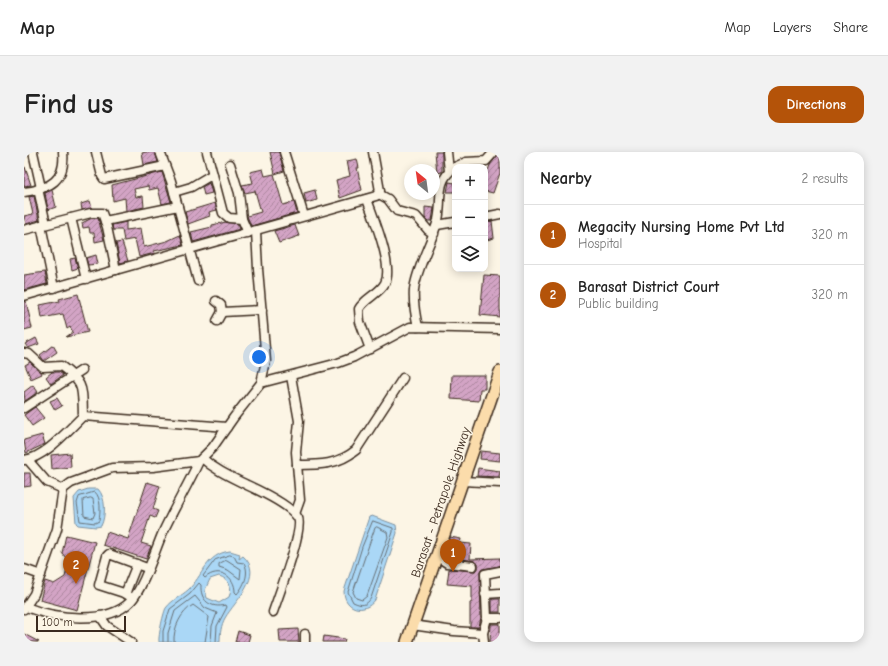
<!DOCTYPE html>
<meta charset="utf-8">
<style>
:root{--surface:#fff;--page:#f2f2f2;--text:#222;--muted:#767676;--line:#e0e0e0;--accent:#b45309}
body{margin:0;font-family:"Comic Neue",sans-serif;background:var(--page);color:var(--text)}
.controls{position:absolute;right:12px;top:12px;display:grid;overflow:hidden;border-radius:8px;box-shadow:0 2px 10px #0003}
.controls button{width:36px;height:36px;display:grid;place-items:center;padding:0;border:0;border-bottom:1px solid var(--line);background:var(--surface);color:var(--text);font:20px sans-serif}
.compass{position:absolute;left:380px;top:12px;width:36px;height:36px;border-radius:50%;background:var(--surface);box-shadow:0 2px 10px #0003;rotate:331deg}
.scale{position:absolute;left:12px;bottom:10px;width:90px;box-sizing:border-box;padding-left:4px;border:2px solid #3b2a1e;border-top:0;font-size:11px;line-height:14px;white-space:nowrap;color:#3b2a1e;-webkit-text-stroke:3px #fcf5e5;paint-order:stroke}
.you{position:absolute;left:235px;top:205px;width:14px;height:14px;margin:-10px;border:3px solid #fff;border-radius:50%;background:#1a73e8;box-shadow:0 0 0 6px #1a73e833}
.badge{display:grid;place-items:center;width:26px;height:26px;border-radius:50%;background:var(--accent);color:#fff;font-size:13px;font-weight:700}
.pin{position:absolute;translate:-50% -33px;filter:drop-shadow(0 1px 2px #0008)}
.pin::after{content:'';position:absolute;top:21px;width:14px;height:12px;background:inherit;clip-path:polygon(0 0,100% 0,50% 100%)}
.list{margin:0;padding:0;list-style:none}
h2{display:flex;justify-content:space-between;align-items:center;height:52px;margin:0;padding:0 16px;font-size:17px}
h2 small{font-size:13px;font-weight:400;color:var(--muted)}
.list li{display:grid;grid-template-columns:26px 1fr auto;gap:12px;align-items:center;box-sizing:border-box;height:60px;padding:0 16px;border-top:1px solid var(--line)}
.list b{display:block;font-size:15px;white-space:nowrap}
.list p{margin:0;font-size:13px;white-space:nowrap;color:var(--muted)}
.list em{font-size:13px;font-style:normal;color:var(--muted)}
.icon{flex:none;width:22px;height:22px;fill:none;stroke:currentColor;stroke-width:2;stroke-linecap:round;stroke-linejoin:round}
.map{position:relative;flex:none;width:476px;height:490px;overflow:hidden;border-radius:12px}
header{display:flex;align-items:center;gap:24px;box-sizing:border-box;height:56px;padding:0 20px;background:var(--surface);border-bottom:1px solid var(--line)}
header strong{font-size:19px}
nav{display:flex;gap:22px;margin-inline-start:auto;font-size:14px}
.intro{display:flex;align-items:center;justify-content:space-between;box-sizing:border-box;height:96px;padding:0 24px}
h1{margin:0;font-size:28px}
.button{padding:10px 18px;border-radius:12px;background:var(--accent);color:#fff;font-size:14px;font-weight:700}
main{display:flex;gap:24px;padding:0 24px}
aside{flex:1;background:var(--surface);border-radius:12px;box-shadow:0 2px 10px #0003}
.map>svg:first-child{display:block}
</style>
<header>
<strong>Map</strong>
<nav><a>Map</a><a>Layers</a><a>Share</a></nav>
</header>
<div class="intro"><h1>Find us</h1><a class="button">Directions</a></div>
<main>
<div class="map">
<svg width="476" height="490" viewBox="0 0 476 490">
<defs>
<pattern id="building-hatch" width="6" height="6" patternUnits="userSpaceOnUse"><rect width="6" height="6" fill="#d3a4c5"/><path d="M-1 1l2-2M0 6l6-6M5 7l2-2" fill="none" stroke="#ac869f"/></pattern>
</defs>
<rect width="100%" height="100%" fill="#fcf5e5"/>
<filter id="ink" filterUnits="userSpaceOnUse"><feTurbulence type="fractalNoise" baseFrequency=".025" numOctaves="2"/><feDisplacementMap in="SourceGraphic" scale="8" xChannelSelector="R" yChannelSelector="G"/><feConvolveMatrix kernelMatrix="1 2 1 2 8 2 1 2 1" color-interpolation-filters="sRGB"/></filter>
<g filter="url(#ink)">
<g fill="#aad7f6" stroke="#7e92a0" fill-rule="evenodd">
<path d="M64,337H74C82,345 82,364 77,374L72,375L54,373L52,371L50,346L55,340Z"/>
<path d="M348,364L372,373L373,381L351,448C340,463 320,457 320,439L345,365Z"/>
<path d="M206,399L216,402L215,407L219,404C241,423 211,449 201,466C197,473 196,482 196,490H135C134,484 140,459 142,456C148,448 157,444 164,438C179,424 182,402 206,399ZM195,424C205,427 209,435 205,445L195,451L183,446L181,438L186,427Z"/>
</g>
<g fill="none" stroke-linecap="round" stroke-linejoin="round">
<g stroke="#676f74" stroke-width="1">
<path d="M71,340C78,346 76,361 75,369L71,371L56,369L53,351L55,345Z"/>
<path d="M67,346L69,347L71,361L69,366L60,364L59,348Z"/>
<path d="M349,369L369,376V380L347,446C342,454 338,454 329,450L324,440L338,395Z"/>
<path d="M353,375L363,380L364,385L343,444L338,448L332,446L329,440L348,384L351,376Z"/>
<path d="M206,403L210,404L213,410L220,411C226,421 220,434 213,442L211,440C211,424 195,414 181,426L179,424L191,408Z"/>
<path d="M203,408L217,417L216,427L204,418L195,415V412Z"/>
<path d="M139,490V479L146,457L166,442L175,431L177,433C176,448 186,457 202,453L203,455L193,474L192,490"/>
<path d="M144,490V481L151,459L171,444L181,456L193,461L188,474L187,490"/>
<path d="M150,490C149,476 157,460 169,453L185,465L181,490"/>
</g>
</g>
<g fill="url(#building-hatch)" stroke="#3b2a1e">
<path d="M122,0H131L134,10L120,13L118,1Z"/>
<path d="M246,0H255L260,19L251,22Z"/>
<path d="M411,0H418V20L413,21Z"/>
<path d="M476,0V21L469,41L461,39V27L466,13Z"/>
<path d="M333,7L335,16H333L338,38L316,46L312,28L326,24L323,9Z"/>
<path d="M0,15H1L7,33L0,34Z"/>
<path d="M239,17L241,24L250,22L259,53L270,50L273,61L227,74L223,64L237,60L231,39L221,41L218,33L229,31L226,20Z"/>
<path d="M138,20L147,50L138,52L134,36L125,38L124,34L110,37L112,45L119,44L120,55L102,59L101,46L89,49L88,33Z"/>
<path d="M425,30L431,31V40H423Z"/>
<path d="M185,31L188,41L180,43L178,35Z"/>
<path d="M28,38L32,55L24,58L21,41Z"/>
<path d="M291,38L293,48L282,51L280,41Z"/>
<path d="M10,44L15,68L2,72L0,64L9,62L5,45Z"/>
<path d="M66,49L68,56L58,58L57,52Z"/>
<path d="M191,51L193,58L185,60L186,64L164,72L161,60Z"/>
<path d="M401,55L410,56L408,69H404L401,66Z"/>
<path d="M68,66H74L80,88L71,90L70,81H66L65,75L59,76L58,71Z"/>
<path d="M468,69L470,86L463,88L461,70Z"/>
<path d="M102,70V78L117,76L120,95L143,89L156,83L159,93L130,99L131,101L115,105L111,87L100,89L98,78H89L88,73Z"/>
<path d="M202,70L214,72L216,77L169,90L167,80L188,75V73Z"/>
<path d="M271,73L275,84L255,91L250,79Z"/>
<path d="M98,90L104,109L96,111L92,91Z"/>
<path d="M72,103L74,112L64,113L62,106Z"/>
<path d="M51,106L54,116L48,118L46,107Z"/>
<path d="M21,120L23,132L0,138V123Z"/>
<path d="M460,123L476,124V165L456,163Z"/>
<path d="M54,142L64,180L42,185L49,180L46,175L43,177L39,162L18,166L16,153L36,149L35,147Z"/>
<path d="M0,149H2L8,176L0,178Z"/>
<path d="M12,186L15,192L4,196L1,192Z"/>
<path d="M29,193L33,200L20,209L16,203Z"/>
<path d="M6,210L17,220L18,222L7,227L1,213Z"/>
<path d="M28,220H35L39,223L27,232L22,225Z"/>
<path d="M428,223H461V237H456L455,249L427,247Z"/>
<path d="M9,233L14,240L1,249L0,240Z"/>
<path d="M33,246L38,254L31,258L26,249Z"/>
<path d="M11,255L20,266L8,274L0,263Z"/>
<path d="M18,283L21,292L2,301L0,288Z"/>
<path d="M457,299L476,301V309L456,307Z"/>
<path d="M46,301L47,315L28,317L27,303Z"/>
<path d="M454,316L476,319L475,325L453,324Z"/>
<path d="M0,321H6L7,334L0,335Z"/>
<path d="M123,330L136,334L129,357L134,359L131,366L126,364L117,391L127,394L122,407L79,393L83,380L104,387Z"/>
<path d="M42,383L71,390L53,458L16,448L21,429L30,432L41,425L45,410L38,401Z"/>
<path d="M426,385L437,387L436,391L447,392L446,407L476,406V414L458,417L456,420L457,465L455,475H446V451L448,450V434L423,432L425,417L451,419L454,417V412L450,409L422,404Z"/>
<rect x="468" y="447" width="8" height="13"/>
<path d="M467,472H476V490H466Z"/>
<path d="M274,477L275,490H256L255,478Z"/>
<path d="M214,479L226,483L224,490H211Z"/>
<path d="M0,482L15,490H0Z"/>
<path d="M300,484L321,487L320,490H299Z"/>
</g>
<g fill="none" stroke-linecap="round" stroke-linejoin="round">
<defs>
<g id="minor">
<path d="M9,0L17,36"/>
<path d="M72,0L78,24L80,27L141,14"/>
<path d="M136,0L147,29L174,129"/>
<path d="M183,0L199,61L205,66L218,67L224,81"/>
<path d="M260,0L280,64"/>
<path d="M423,0L425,19"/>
<path d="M206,12L215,41L218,67"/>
<path d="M431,15L442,10L462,9L470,0"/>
<path d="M14,37L22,72"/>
<path d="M0,40C26,37 42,28 39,0"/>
<path d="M150,40L167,35L189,22"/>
<path d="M355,42L364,47L373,59L392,64L404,78L410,82"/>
<path d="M343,47C349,65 370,114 361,131C355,142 341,146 335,157L336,170L346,197"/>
<path d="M461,65L476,62"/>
<path d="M47,66L62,127"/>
<path d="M81,69L154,54"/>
<path d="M17,73L30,136"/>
<path d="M413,73L431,70"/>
<path d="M0,78L67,61H78L83,75L92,118"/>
<path d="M0,144L352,44L356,39L349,0"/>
<path d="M192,149L197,153L198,160L193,169"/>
<path d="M198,160L238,158"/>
<path d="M394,175C391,162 389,151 390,138C392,117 408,90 414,68C419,47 410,30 431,15"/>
<path d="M0,201L5,202L19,215L37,214C61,232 58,235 59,264C44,278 21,306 0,308"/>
<path d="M267,224L275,269L272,300L276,348L271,362"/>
<path d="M237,231L314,211L330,205L386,175L476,177"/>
<path d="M0,256L58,218"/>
<path d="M59,264L203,275"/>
<path d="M178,306C191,318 207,325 223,333C236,339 267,354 274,366C280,377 254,445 249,460"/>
<path d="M4,308L23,330L39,337"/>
<path d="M273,313C296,313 314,313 332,298L379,226"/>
<path d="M439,329L476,331"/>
<path d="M412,404L423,411L449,414"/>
<path d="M0,417L17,423"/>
<path d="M101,442L113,412"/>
<path d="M461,442L476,441"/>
<path d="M108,447L103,442L75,433L83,404L85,402L123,416"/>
<path d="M2,455C30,466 83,474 107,449C120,435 131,398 139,380C150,356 164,333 175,309"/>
<path d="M0,457L10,442L33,377L39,337L47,331L88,316L129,315L175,309L189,295L210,265L237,231L242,209L241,197L234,117L232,79"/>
<path d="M76,464L83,474L107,490"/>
<path d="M463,466H476"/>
<path d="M388,473L430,479L459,481"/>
<path d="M281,482V490"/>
<path d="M460,490L459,481L463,466L461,422L476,419"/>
</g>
<path id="highway" d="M383,490L476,220"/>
</defs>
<use href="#minor" stroke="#3b2a1e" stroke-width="11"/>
<use href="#highway" stroke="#3b2a1e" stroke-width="14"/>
<use href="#minor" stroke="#fcf5e5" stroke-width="8"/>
<use href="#highway" stroke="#fbdcab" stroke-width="11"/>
</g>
</g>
<g text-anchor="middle" stroke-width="3" stroke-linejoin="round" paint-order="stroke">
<g font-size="13" fill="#3b2a1e" stroke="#fcf5e5">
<text transform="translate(416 350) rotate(-71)" y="5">Barasat - Petrapole Highway</text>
</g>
</g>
</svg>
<div class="controls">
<button>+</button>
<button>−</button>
<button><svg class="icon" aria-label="layers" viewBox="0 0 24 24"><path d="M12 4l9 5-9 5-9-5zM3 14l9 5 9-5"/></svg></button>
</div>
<svg class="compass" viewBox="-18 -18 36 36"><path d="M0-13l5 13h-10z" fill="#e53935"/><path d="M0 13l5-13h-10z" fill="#767676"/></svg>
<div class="scale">100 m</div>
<div class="you"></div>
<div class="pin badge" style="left:429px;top:420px">1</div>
<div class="pin badge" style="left:52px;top:432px">2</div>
</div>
<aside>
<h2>Nearby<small>2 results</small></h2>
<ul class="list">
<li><span class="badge">1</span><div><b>Megacity Nursing Home Pvt Ltd</b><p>Hospital</p></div><em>320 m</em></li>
<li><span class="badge">2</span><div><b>Barasat District Court</b><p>Public building</p></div><em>320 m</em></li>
</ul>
</aside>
</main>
